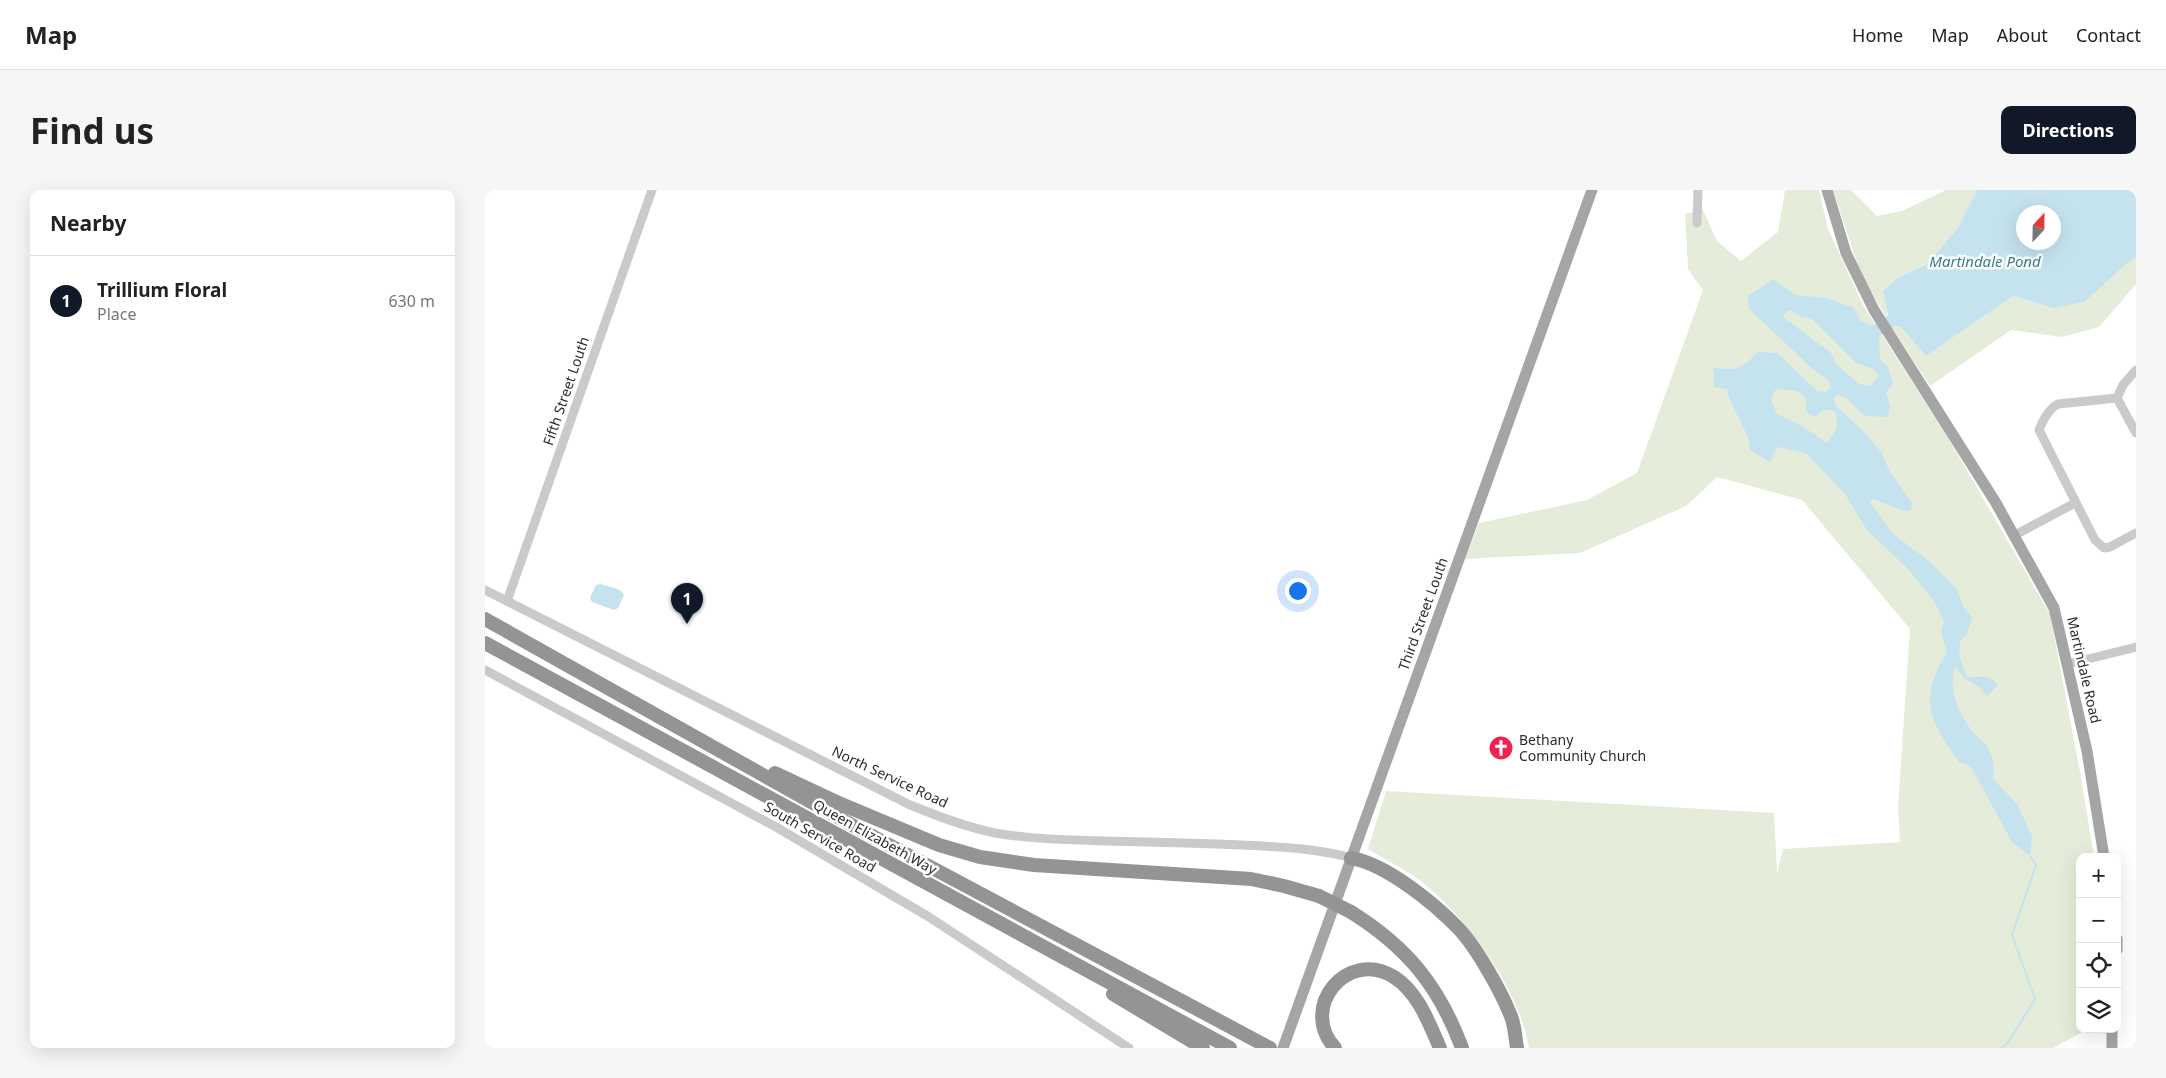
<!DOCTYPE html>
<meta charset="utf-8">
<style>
:root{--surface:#fff;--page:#f6f6f6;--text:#222;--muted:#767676;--line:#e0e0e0;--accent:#111827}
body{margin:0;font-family:"Noto Sans",sans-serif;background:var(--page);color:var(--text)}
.controls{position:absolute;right:15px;bottom:15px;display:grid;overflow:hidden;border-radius:10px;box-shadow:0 5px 20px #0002}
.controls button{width:45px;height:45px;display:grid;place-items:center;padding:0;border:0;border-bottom:1px solid var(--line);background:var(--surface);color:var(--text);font:25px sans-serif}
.compass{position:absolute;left:1531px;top:15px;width:45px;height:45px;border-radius:50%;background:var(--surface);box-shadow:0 5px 20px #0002;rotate:22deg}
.you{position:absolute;left:812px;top:400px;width:18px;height:18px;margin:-12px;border:4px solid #fff;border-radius:50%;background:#1a73e8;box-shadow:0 0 0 8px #1a73e833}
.badge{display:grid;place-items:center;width:32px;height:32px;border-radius:50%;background:var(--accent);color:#fff;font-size:16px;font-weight:700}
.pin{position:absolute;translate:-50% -41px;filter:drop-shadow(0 1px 2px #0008)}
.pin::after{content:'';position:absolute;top:26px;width:18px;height:15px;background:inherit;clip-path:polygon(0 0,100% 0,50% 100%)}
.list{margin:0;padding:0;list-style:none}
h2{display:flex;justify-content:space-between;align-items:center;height:65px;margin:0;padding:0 20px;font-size:21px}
h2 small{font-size:16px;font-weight:400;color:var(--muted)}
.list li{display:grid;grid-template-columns:32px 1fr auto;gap:15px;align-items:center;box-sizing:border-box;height:90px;padding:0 20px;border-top:1px solid var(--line)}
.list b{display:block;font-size:19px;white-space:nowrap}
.list p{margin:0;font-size:16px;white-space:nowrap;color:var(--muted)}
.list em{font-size:16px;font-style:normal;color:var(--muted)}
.icon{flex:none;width:28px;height:28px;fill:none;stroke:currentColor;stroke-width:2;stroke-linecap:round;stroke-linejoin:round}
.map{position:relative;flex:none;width:1651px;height:858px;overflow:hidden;border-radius:10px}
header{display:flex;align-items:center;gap:30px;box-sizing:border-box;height:70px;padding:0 25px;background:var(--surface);border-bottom:1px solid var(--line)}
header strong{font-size:24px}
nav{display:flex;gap:28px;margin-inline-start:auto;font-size:18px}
.intro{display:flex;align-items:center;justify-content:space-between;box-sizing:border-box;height:120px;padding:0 30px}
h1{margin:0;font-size:35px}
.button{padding:12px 22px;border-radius:10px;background:var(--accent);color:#fff;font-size:18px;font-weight:700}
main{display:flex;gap:30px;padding:0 30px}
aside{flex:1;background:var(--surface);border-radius:10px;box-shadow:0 5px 20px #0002}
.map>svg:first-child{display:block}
</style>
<header>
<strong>Map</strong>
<nav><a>Home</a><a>Map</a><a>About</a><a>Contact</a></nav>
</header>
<div class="intro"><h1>Find us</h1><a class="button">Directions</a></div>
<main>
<aside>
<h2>Nearby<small></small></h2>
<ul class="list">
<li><span class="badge">1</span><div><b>Trillium Floral</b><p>Place</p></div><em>630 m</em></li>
</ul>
</aside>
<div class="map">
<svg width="1651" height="858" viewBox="0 0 1651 858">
<rect width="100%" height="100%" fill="#fff"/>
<g fill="#e6ecda">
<path d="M1300,0H1334L1343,39L1379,117L1462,246L1565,424L1596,587L1609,667H1595V839H1603L1568,858H1044C1035,801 983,729 938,693C922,680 901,670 883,659L901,601L1289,623L1292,684L1298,659L1415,652L1413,617L1425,439L1317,310L1232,287L1201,316L1095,363L980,369L994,333L1102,310L1152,283L1218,100L1203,79L1200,24L1218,20L1232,51L1256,71L1293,42Z"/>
<path d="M1348,0H1366L1392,26L1417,21L1461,0H1492L1472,39L1442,74L1413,88L1401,127L1376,84Z"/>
<path d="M1651,68V94L1614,137L1577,147L1526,140L1445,196L1407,138L1410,136L1416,137L1441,166L1528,106L1568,118Z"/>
</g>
<g fill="#c4e3ee" fill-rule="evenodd">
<path d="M1492,0H1651V68L1641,74L1599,112L1568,118L1528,106L1441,166L1416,137L1410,136L1394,146L1395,170L1402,175L1408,193L1401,203L1405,216L1403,227L1380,226L1361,208L1352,205L1348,209L1352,217L1379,242L1397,263L1404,280L1427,313L1426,320L1419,321L1388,309L1385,312L1407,343L1445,372L1472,399L1479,418L1487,427L1482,445L1475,451C1473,465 1476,474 1482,487C1494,487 1505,484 1513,495L1502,506L1494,497L1479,488L1470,476C1463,499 1473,523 1487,541C1491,546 1498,550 1501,555C1508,566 1510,577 1508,589L1532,614L1547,646L1545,666L1527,652L1485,575L1474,572C1444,530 1433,509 1462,462L1456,442L1459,431L1449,411L1423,379L1382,340L1360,304L1321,263L1292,257L1285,272L1265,260C1264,239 1246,220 1242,199L1229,197L1228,178C1252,181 1256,179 1273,162L1293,163L1332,201L1341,202L1346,197L1344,191L1330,181L1264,119L1263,106L1288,89L1311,105L1342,108L1369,118L1375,130L1387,136L1402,126L1403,124L1398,101L1413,88L1442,74L1472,39ZM1538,22H1568V52H1538ZM1305,120L1317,127L1326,128L1371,173L1389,179L1393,186L1386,196L1374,194L1351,174L1346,163L1298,127L1301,122ZM1291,199L1312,201L1320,207L1322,222L1330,227L1338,220H1347L1351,223L1352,238L1342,253L1317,236L1292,224L1286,209Z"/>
<path d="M116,394L135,400L139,405L133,418L129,420L107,412L105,408L111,395Z"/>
</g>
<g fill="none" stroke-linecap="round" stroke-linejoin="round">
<path stroke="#c4e3ee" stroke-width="2" d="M1516,858L1523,853L1550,809L1527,745L1551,675L1545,666"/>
<g stroke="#cacaca" stroke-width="9">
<path d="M1212,33L1213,0"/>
<path d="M1632,208L1573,214C1565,218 1557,231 1554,240L1610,350L1619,358L1625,357L1651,343"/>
<path d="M1632,208L1651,243"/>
<path d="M1632,208L1638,195L1651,180"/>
<path d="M1530,345L1590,313"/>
<path d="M0,400L423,614C452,626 480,637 510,643C546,649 583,650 620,651C666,652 711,653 757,655C794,657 831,658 866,668"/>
<path d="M22,411L167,0"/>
<path d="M1583,474L1651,457"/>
<path d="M0,480L291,637L444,727L644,858"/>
</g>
<g stroke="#a5a5a5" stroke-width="11">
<path d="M1342,0L1361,63L1389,120L1511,313L1569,418L1602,561L1619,667"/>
<path d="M1632,749V760"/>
<path d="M798,858L1107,0"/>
<path d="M1627,858V839"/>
</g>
<g stroke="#949494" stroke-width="14">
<path d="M0,429L376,640L785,858"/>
<path d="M0,453L745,858"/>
<path d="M290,583L356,614L454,655L495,667L549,675L766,689L799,696L834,706"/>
<path d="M866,668C901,674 949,713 974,739C991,757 1016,801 1025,824C1030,834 1030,847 1032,858"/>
<path d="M866,722C922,757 954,796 977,858"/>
<path d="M628,804L718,858"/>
<path d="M850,858C813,817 863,758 909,787C933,802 944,833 955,858"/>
</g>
<path stroke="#949494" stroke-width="14" d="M834,706L866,722"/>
</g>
<defs>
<symbol id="church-disc" viewBox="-11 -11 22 22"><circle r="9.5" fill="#f1224e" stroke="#fff"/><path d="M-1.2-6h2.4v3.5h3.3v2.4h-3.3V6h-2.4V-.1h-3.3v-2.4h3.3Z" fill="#fff"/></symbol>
</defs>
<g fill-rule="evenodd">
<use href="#church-disc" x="1002" y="544" width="28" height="28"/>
</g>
<g text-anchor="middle" stroke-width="5" stroke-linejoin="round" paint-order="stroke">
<g font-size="14" fill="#2d2d2d" stroke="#fff">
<text transform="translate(81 201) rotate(-71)" y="5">Fifth Street Louth</text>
<text transform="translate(938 424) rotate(-70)" y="5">Third Street Louth</text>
<text transform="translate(1599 480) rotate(77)" y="5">Martindale Road</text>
<text transform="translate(405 587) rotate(25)" y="5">North Service Road</text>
<text transform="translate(335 647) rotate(30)" y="5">South Service Road</text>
<text transform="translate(390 647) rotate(29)" y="5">Queen Elizabeth Way</text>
</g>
<g font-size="14" fill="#2d2d2d" stroke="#fff" text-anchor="start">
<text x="1034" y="555">Bethany<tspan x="1034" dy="16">Community Church</tspan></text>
</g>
<g font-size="15" font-style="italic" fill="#367d95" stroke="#fff">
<text x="1500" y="77">Martindale Pond</text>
</g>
</g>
</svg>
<div class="controls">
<button>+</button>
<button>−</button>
<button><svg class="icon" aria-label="locate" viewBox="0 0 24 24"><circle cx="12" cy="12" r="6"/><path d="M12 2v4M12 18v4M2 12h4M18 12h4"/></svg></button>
<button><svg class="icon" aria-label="layers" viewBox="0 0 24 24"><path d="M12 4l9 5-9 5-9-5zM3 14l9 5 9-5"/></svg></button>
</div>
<svg class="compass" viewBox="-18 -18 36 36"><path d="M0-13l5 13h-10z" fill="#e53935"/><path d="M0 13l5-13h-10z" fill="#767676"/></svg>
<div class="you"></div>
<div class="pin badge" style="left:202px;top:434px">1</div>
</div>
</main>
